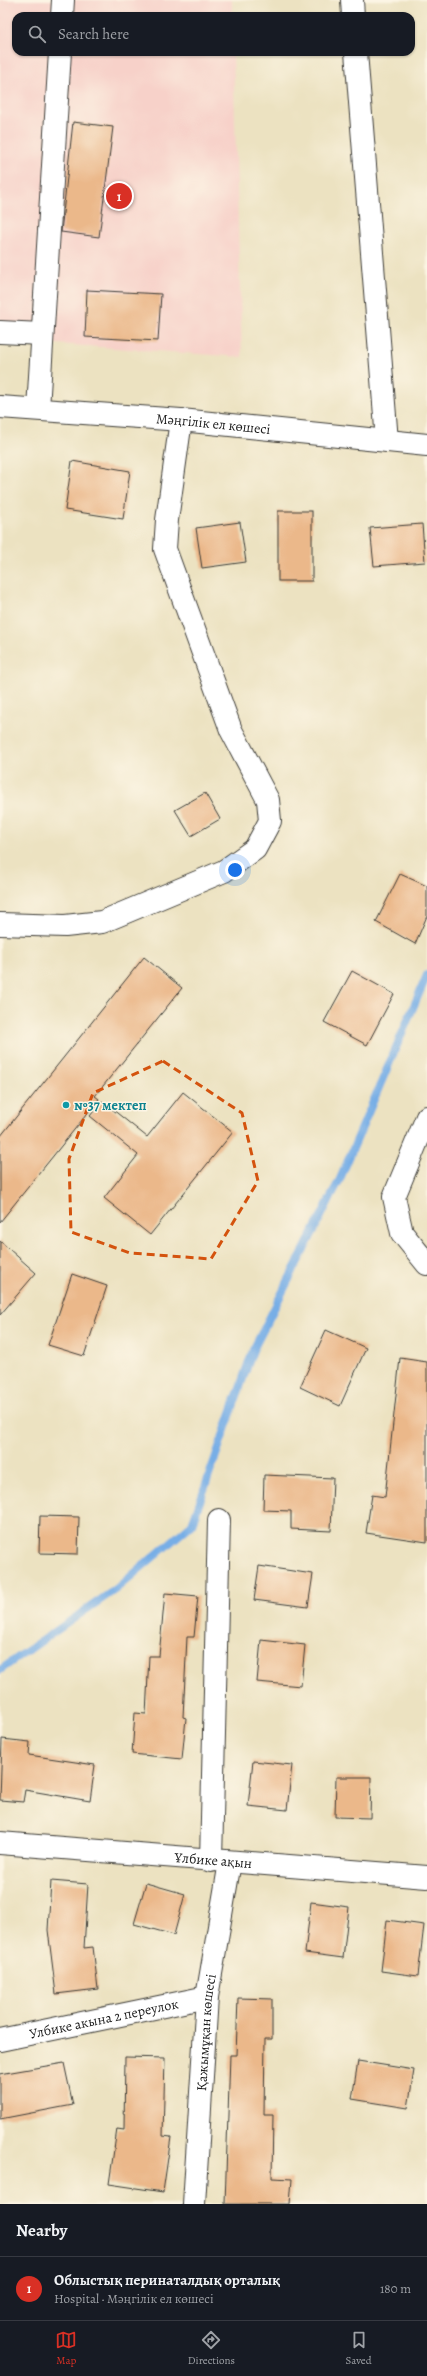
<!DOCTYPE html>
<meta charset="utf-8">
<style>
:root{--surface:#171b24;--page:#242831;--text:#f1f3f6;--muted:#9ea1a6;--line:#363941;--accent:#d93025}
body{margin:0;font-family:Alegreya,serif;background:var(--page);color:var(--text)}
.you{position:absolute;left:235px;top:870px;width:14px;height:14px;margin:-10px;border:3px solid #fff;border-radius:50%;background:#1a73e8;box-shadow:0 0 0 6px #1a73e833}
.badge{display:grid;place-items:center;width:26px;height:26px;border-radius:50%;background:var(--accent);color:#fff;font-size:13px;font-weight:700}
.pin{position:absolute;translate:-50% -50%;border:2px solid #fff;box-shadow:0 1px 4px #0006}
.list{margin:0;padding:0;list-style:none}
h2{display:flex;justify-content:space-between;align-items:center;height:52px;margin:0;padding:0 16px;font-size:17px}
h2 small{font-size:13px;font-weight:400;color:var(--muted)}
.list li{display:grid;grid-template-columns:26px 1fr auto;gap:12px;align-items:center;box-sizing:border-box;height:64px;padding:0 16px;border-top:1px solid var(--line)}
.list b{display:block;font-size:15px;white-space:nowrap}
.list p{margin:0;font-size:13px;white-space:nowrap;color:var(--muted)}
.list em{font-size:13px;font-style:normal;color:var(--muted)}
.icon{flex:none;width:22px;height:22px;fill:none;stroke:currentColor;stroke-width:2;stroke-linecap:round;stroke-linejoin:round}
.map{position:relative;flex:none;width:427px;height:2204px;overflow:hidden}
.search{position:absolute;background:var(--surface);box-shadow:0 1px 3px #0004;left:12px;right:12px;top:12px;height:44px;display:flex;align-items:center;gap:10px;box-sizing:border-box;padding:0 14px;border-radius:12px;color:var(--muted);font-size:15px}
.sheet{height:116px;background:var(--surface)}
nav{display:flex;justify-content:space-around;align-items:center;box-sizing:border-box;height:56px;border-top:1px solid var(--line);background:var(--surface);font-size:11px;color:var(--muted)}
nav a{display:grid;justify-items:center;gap:2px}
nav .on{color:var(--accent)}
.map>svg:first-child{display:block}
</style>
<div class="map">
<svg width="427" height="2204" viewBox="0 0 427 2204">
<rect width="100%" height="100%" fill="#fcf5e5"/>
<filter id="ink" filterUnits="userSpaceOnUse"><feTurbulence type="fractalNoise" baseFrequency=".025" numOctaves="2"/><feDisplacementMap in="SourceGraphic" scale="8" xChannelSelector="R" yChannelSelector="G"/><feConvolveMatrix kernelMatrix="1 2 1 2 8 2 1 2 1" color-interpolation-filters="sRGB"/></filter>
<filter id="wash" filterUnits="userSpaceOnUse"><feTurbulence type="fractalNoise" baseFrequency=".012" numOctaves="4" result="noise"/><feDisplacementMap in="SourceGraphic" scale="16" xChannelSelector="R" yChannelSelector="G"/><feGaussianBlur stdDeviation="0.9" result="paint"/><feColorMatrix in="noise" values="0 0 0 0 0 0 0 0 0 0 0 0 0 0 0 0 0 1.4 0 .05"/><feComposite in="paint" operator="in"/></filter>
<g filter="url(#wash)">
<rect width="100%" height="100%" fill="#ece2c1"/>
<path fill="#f7d1c9" d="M0,0H232V16H16V52H233L242,357L0,340Z"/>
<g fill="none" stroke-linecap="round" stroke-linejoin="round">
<path stroke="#77aee6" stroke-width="8" d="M0,1670L116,1589L192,1524L253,1350L340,1179L427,975"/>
</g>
<g id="blocks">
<g fill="#ebb88a">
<path d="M73,122L113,127L99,237L61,232Z"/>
<path d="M87,290L161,294L158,341L85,337Z"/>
<path d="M72,461L130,471L123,519L65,510Z"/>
<rect x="278" y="511" width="34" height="70"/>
<path d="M240,522L246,562L202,568L196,528Z"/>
<path d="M422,524L425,562L374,566L370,528Z"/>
<path d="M205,793L220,819L191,836L175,810Z"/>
<path d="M400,874L427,886V916L415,944L376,922Z"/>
<path d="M144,957L182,988L95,1096L99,1099L0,1222V1137Z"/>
<path d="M352,971L394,994L367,1045L324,1022Z"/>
<path d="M183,1092L233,1132L150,1235L104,1198L138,1155L90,1116L102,1101L147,1137Z"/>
<path d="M0,1241L36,1273L0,1315Z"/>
<path d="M72,1274L107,1286L84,1356L48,1345Z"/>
<path d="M326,1330L366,1348L340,1406L300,1387Z"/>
<path d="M400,1358L427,1362V1542L366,1533L372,1495L385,1497Z"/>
<path d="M264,1475L333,1478L331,1531L291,1529V1511L263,1510Z"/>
<path d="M40,1516L79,1517L78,1554L39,1553Z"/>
<path d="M259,1566L313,1574L308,1607L254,1600Z"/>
<path d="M165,1593L198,1596L194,1637H187L183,1717L186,1718L182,1759L132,1754L135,1713L146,1714L149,1656H159Z"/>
<path d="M261,1640L305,1645L301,1686L257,1682Z"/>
<path d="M2,1739L30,1742L29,1755L95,1765L90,1801L25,1790L23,1802L0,1800Z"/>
<path d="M253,1761L292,1765L287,1810L248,1806Z"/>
<path d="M336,1777H371L370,1818L335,1817Z"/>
<path d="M51,1881L88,1884L84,1948L93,1947L98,1989L56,1994L48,1930Z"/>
<path d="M146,1883L185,1894L174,1935L134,1924Z"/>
<path d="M311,1902L349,1907L343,1958L305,1953Z"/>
<path d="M387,1920L424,1925L418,1976L381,1971Z"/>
<path d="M238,1998L272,1999V2039H265L264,2114H273L272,2178L292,2179L290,2204H225L230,2055H236Z"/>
<path d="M125,2057L165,2058L163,2136L171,2137L163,2192L109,2184L117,2129L124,2130Z"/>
<path d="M358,2061L414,2070L408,2108L352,2099Z"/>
<path d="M64,2063L73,2105L0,2119V2074Z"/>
</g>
</g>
</g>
<g filter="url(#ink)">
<use href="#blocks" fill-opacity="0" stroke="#3b3a35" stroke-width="1"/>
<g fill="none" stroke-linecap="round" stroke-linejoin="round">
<defs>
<g id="minor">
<path d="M352,0L353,16"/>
<path d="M62,16L63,0"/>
<path d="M356,52L387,441"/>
<path d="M0,332L42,334"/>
<path id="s1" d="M0,407L181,420L427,445"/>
<path d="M38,409L60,52"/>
<path d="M0,924L65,926L102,922L224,871L255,849L270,821L268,800L231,730L165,549L167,520L181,420"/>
<path d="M427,1117L394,1197L402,1233L427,1264"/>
<path id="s2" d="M0,1843L427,1877"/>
<path d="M211,1861L219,1520"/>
<path id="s3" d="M0,2040L207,1997"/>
<path id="s4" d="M194,2204L207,1997L230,1862"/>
</g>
</defs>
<use href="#minor" stroke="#3b3a35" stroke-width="24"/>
<use href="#minor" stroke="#fff" stroke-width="22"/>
</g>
</g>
<path fill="none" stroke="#d4530e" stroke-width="3" stroke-dasharray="8 5" stroke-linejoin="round" d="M163,1061L242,1113L258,1181L211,1259L130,1253L71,1232L69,1159L93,1093Z"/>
<circle fill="#0f9aa8" stroke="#fcf5e5" stroke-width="1.5" cx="66" cy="1105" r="4"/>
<g text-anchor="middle" stroke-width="3" stroke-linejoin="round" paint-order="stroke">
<g font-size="14" fill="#1c1c1c" stroke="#fcf5e5">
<text dy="5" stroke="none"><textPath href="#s1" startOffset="214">Мәңгілік ел көшесі</textPath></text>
<text dy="5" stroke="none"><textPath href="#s2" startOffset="214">Ұлбике ақын</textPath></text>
<text dy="5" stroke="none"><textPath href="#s3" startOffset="106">Улбике акына 2 переулок</textPath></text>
<text dy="5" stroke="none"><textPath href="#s4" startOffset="172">Қажымұқан көшесі</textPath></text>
</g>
<g font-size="14" font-weight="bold" fill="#0d838f" stroke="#fcf5e5" text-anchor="start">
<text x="74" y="1110">№37 мектеп</text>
</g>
</g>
</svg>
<div class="you"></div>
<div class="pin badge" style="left:119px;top:196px">1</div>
<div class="search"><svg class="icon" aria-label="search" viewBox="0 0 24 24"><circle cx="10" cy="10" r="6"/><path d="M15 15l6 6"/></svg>Search here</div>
</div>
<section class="sheet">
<h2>Nearby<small></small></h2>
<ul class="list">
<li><span class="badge">1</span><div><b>Облыстық перинаталдық орталық</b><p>Hospital · Мәңгілік ел көшесі</p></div><em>180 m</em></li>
</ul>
</section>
<nav>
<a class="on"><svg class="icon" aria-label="map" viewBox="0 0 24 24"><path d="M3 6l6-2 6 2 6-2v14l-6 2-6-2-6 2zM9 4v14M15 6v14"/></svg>Map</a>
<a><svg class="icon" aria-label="directions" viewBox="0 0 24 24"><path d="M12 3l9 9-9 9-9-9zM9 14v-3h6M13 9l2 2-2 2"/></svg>Directions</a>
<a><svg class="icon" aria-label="saved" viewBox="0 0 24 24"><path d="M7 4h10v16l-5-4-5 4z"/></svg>Saved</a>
</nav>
